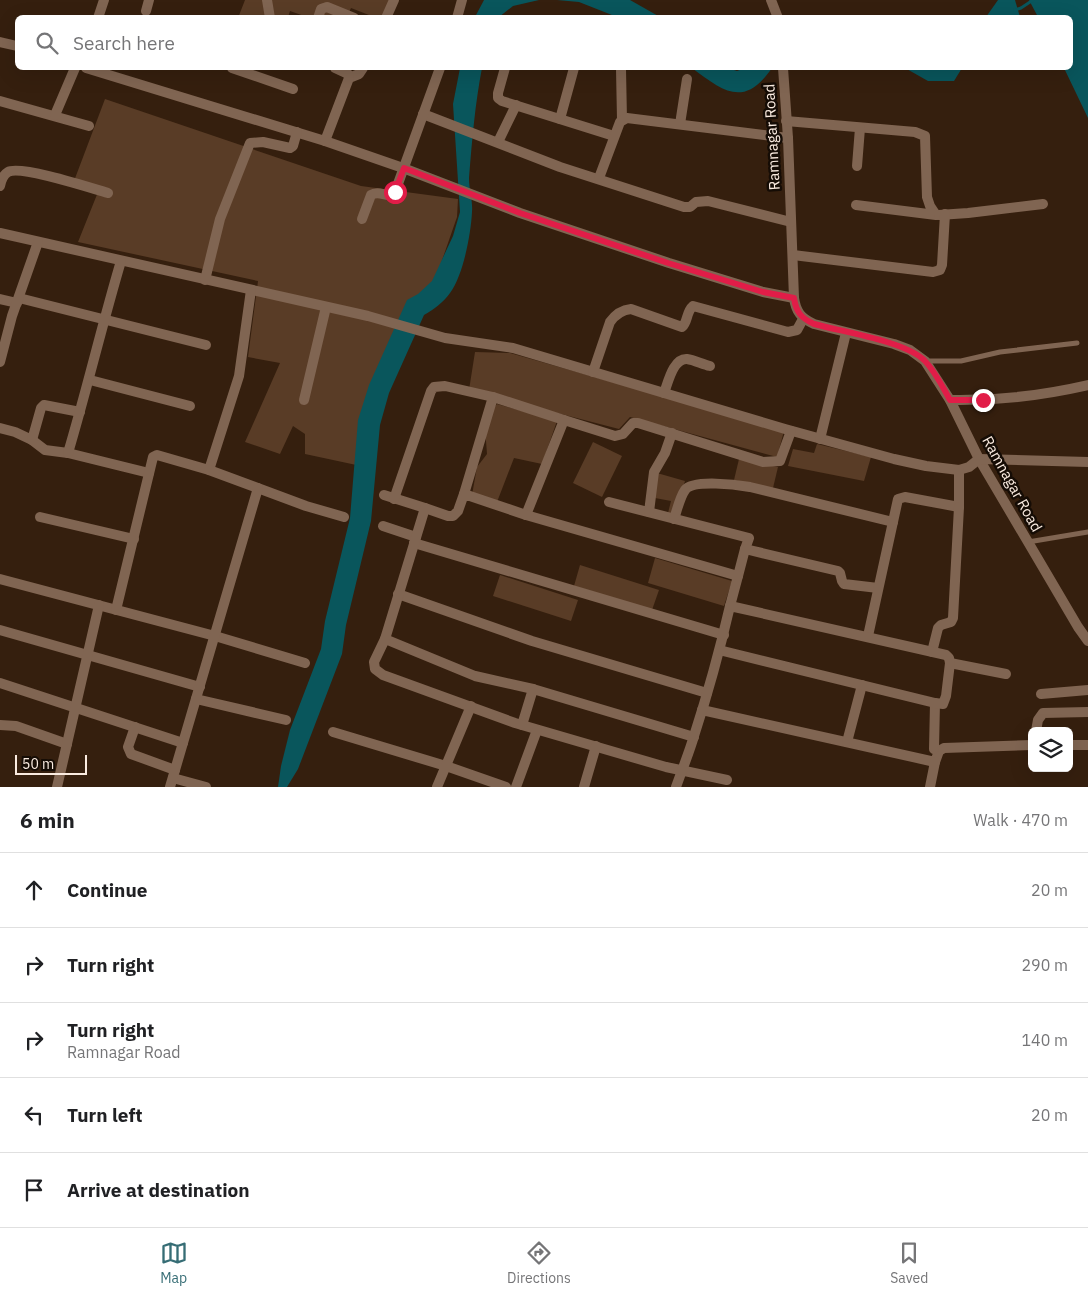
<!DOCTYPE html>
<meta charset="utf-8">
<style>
:root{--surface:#fff;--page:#f2f2f2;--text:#202124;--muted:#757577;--line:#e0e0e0;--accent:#366d75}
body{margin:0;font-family:"IBM Plex Sans",sans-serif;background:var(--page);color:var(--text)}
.controls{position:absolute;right:15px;bottom:15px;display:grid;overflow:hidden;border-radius:8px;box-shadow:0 5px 20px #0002}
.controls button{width:45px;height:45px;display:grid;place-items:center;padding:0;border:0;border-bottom:1px solid var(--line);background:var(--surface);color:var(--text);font:25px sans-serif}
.scale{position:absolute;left:15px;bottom:12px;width:72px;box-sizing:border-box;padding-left:5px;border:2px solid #faebe0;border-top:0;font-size:14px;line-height:18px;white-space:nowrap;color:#faebe0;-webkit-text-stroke:4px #150c05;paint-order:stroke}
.stop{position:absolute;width:15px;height:15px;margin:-11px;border:4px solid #e11d48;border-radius:50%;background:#fff}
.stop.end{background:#e11d48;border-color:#fff;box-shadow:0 1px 5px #0008}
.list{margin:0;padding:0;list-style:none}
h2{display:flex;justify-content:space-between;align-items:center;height:65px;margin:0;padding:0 20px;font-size:21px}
h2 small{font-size:16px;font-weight:400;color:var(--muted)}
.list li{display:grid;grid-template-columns:32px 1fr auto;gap:15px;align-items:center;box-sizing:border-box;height:75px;padding:0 20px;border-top:1px solid var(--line)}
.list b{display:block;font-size:19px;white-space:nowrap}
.list p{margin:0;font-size:16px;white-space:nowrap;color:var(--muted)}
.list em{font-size:16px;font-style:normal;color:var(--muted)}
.icon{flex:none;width:28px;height:28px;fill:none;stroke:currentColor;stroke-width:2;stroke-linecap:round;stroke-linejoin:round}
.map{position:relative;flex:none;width:1088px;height:787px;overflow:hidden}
.search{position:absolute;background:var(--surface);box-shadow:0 5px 20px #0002;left:15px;right:15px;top:15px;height:55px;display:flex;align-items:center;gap:12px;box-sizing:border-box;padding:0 18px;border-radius:8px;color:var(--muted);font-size:19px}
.sheet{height:440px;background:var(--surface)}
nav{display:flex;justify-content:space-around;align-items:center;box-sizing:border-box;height:70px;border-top:1px solid var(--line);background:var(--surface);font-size:14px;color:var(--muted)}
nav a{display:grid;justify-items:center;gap:2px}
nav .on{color:var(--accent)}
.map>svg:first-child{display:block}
</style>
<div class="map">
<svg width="1088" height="787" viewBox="0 0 1088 787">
<rect width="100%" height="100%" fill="#351f0e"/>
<g fill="#593c26">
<path d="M245,0H394L387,17H374L351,8L347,17H307L290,11L288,17L238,18Z"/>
<path d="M105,99L361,186L458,199L457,217L430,295L410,312L361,466L305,454V434L293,426L280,454L245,442L280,363L248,357L258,281L78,242L100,187L74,181Z"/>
<path d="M475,352L510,353L784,431L777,457L630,417L619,429L469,390Z"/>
<path d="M497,404L557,421L542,464L514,458L497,502L472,495L477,467L487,454L484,415Z"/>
<path d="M593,442L622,456L602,497L573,483Z"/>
<path d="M817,444L871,457L864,481L788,466L793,449L814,453Z"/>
<path d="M739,459L778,467L773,488L734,480Z"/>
<path d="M657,473L685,481L674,514L668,513L671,501L655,498Z"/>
<path d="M655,558L732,581L724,606L648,583Z"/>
<path d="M580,565L659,590L652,610L574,586Z"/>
<path d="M500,575L578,600L571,621L493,596Z"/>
</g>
<g fill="#09565c">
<path d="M484,0H539L513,6L499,17H475Z"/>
<path d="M557,0H630L660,17H617L579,2Z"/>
<path d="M998,0H1015L1020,17H986Z"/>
<path d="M1029,0H1088V118L1064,68H1070V18L1038,17Z"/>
<path d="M460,68H482C475,104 472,141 469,178C469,190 473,201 472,212C471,234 463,276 450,293C444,302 433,310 424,315L389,393L380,425L371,521L346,625L342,654L298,769L287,787H278L281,766L290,730L321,649L325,621L350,518L358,420L369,385L407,300L418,294L432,281L453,236L460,212L453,104Z"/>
<path d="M692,68H728L737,71L745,68H772C744,108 724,92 692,68Z"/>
<path d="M905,68H962L954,81H928Z"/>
</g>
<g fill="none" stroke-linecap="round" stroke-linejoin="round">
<path stroke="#09565c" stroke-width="3" d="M1015,10L1021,8L1033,0"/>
<g stroke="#806552" stroke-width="5">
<path d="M925,361H961L1000,352L1077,343"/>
<path d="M1028,542L1088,532"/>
</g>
<g stroke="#806552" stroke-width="10">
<path d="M267,0L270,18"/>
<path d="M771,0L778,18"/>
<path d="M146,11L149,0"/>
<path d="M98,18L104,0"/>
<path d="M318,18L321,9L327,7L354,18"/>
<path d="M386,18L394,0"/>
<path d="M457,18L462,0"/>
<path d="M0,42L17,46"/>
<path d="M86,68L325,141L403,168L520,213L669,263L763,292L794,298"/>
<path d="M232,68L293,89"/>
<path d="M505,68L498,93V98L502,101L614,136"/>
<path d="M783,68L788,138L794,298C796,312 801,318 814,324L894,344L910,350L925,361L950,400L979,459L1028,542L1078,627L1088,641"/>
<path d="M621,69L622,120"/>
<path d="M349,78L359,74L363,68"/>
<path d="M0,101L89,126"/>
<path d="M423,114L560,167L684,207H690L696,202L708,201L791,222"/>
<path d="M55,115L75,68"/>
<path d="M560,119L574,68"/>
<path d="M786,121L915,132L925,136L927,197L930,206L936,215L856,205"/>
<path d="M680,124L687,79"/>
<path d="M325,141L349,78L348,74L335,68"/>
<path d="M498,142L516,105"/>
<path d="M857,166L860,128"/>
<path d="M599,178L620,122L627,118L788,138"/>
<path d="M0,186C1,181 3,175 8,172C20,165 91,188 108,193"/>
<path d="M939,215L968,213L1043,204"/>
<path d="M362,219L371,195C380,189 388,200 395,192L440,68"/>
<path d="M0,233L368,316L445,338L513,348L785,429L894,459L926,466L959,470L969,467L979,459L1088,462"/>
<path d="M793,255L933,272L940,270L942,265L945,214"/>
<path d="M205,280L220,219L250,143L263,142L290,148L293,146L297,132"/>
<path d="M19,298L206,345"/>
<path d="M0,299L17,303"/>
<path d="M0,362L12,316L38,242"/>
<path d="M593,372L610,322C615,315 621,310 631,309L682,327C688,322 686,312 693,306L788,332L797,330L803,319"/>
<path d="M90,380L190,406"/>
<path d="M664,393C668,383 673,358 687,359C694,360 702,364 710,366"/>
<path d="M304,400L326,307"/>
<path d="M950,400C999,401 1040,396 1088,385"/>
<path d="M0,428L15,432L32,440L45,450L68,453L149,473"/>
<path d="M820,439L846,333"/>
<path d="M32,440L41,408L44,405L80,412"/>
<path d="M68,453C87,389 102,325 121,261"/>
<path d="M209,470L239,376L251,290"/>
<path d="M464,494L493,397L564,420"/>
<path d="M384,495L425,508"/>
<path d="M394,499L431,391L434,387L445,386L493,397"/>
<path d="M609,502L749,538L745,549"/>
<path d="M649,512L654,472L665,453L672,433"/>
<path d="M526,515L564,420L615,436L623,434L633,423H638L763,462L780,461L791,431"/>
<path d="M40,517L134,539"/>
<path d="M674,519C677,510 680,497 685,490C693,479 738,485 750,487L893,522"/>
<path d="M383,526L416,537"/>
<path d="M414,543L724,635"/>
<path d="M738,576L745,549L838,571L840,573L842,581L844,584L878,588"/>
<path d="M0,579L215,636L305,663"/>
<path d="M398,594L532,641L707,693"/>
<path d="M116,610L153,457L157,455L209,470L306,506L344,517"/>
<path d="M0,630L200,687"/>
<path d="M868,636L898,499L905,497L959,507V470"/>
<path d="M385,639L475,676L533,689"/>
<path d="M932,652L938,628L941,625L951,622L953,618L959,507"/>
<path d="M950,663L1006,674"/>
<path d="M0,683L183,743"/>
<path d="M1041,694L1088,690"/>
<path d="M196,699L286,720"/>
<path d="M702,710L935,762L939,751L944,748L1032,745"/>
<path d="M0,725L16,726L67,744"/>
<path d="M522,725L533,689L694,737"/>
<path d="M135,727L128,747L131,754L175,770"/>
<path d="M1036,731L1038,720L1043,713L1088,712"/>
<path d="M333,732L446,766L506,787"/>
<path d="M847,742L862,685"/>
<path d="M1069,745H1088"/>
<path d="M934,749L935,703"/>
<path d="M173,778L206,787"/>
<path d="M727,780L666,767L515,723L383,675L375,669L374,662L385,639L425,508L448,516H453L458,511L464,494L526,515L738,576L730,606"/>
<path d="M57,787L99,605"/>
<path d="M170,787L258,488"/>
<path d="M437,787L471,706"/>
<path d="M516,787L537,730"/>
<path d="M584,787L596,746"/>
<path d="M676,787C682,770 689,753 694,736C708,693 720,649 730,606L946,655L949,658L950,663L946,696L943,704L935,703L719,650"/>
<path d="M930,787L935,762"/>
</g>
</g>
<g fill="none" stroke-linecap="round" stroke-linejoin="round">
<path stroke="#e11d48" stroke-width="6" d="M395,192L404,168L520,213L668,263L763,292L794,298C796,312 801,318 814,324C843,332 904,341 924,360C935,371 942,386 950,400H983"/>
</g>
<g text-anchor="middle" stroke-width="5" stroke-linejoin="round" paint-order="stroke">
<g font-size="15" fill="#faebe0" stroke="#150c05">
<text transform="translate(772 137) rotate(-93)" y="5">Ramnagar Road</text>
<text transform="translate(1012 484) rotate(61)" y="5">Ramnagar Road</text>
</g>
</g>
</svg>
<div class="controls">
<button><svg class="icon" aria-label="layers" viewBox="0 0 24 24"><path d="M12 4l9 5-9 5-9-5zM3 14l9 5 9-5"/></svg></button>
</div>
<div class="scale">50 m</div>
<div class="stop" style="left:395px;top:192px"></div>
<div class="stop end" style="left:983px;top:400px"></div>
<div class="search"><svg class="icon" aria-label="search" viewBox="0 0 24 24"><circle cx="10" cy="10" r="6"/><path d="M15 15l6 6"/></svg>Search here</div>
</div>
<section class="sheet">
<h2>6 min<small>Walk · 470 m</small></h2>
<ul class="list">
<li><svg class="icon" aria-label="ahead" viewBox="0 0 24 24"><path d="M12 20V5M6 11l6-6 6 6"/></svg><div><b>Continue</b></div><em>20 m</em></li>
<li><svg class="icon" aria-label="right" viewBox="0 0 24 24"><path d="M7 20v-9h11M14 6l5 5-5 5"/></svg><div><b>Turn right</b></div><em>290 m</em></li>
<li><svg class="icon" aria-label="right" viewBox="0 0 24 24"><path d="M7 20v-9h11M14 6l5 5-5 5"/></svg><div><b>Turn right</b><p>Ramnagar Road</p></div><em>140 m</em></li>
<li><svg class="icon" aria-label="left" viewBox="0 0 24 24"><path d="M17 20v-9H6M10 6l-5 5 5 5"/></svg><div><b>Turn left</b></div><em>20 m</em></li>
<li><svg class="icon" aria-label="arrive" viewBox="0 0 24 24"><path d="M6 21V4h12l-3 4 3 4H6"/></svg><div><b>Arrive at destination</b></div></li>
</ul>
</section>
<nav>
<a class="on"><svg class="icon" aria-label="map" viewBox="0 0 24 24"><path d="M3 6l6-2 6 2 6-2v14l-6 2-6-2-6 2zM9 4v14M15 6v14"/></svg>Map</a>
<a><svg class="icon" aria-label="directions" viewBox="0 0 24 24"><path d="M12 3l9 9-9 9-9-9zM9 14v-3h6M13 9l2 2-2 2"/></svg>Directions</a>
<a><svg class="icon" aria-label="saved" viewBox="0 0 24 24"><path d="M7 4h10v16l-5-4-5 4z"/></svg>Saved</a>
</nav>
